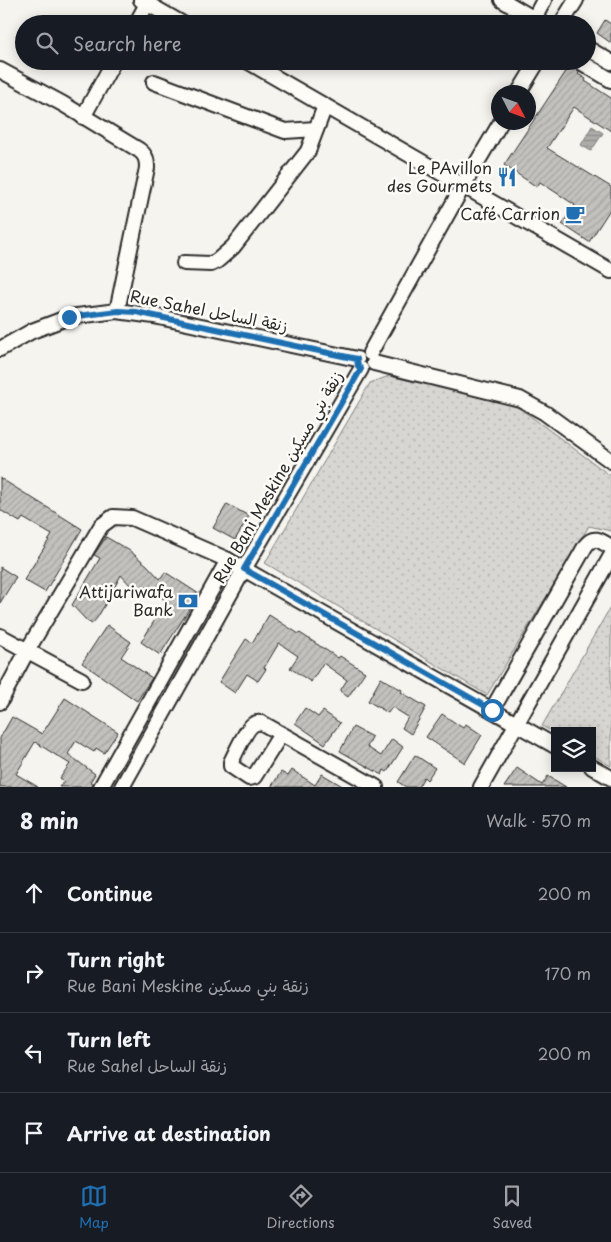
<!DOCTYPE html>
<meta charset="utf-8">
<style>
:root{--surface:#171b24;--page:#20242c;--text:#f1f3f6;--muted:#9ea1a6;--line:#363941;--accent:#1f6fb2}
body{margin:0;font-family:"Playpen Sans","Playpen Sans Arabic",sans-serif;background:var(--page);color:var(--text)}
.controls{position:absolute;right:15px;bottom:15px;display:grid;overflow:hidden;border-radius:0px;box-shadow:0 2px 12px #0003}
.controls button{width:45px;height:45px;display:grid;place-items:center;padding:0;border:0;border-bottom:1px solid var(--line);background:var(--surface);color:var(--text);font:25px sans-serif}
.compass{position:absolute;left:491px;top:85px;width:45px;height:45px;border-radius:50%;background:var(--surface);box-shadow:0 2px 12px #0003;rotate:132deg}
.stop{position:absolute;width:15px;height:15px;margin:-11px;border:4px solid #1f6fb2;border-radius:50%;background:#fff}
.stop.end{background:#1f6fb2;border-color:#fff;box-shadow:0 1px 5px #0008}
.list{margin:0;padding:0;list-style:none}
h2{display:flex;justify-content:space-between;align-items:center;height:65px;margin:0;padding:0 20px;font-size:21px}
h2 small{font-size:16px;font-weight:400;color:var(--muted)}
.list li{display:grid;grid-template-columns:32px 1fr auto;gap:15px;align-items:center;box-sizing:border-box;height:80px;padding:0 20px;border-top:1px solid var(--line)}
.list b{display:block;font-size:19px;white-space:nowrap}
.list p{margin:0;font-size:16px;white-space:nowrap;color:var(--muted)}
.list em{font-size:16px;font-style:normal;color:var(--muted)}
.icon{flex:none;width:28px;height:28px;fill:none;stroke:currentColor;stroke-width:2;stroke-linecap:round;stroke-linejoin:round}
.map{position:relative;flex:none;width:611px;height:787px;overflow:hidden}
.search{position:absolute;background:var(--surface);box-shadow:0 2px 12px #0003;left:15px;right:15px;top:15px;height:55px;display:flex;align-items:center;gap:12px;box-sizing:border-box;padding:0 18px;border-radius:28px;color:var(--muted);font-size:19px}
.sheet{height:385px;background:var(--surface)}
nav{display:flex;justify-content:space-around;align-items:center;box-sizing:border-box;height:70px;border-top:1px solid var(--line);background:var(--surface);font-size:14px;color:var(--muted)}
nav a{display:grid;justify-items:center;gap:2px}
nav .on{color:var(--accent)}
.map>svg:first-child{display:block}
</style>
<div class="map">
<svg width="611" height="787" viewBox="0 0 611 787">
<defs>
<pattern id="grass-dots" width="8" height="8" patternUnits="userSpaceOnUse" patternTransform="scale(1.25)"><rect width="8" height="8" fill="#d7d6d2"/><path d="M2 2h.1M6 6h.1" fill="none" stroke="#b9b8b4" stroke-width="1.8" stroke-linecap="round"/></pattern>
<pattern id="water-rules" width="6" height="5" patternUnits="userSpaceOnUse" patternTransform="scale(1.25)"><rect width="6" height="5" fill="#adaca9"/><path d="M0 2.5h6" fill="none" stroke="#8d8c8a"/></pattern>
<pattern id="building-hatch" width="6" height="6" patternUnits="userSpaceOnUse" patternTransform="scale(1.25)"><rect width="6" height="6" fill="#c2c1be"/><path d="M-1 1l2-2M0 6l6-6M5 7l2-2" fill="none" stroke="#a7a6a3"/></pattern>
</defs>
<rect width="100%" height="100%" fill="#f5f4ef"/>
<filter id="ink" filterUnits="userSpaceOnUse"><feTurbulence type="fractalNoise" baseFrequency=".02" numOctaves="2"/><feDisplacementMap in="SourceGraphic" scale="10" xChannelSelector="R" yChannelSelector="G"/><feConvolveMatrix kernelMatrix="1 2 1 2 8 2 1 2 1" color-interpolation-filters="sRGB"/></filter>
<g filter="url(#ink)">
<g fill="url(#grass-dots)" stroke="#81807e">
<path d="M389,376L514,404L611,476V531L589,526L487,695L265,563L370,383Z"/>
<path d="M611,606V766L592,755V731H555V733L542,726Z"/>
</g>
<path fill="url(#water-rules)" stroke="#797877" d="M592,126L603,133L591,151L581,145Z"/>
<g fill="url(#building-hatch)" stroke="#2b2b2b">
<path d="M605,20L611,24V43L597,33Z"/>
<path d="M571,64L580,72L578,74L586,79L585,81L611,98V131L574,107L547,148L611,187V208L589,242L562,224L575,205L540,182L537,187L504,165Z"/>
<path d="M0,478L82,529L45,592L24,580L52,535L23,518L20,522L0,510Z"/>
<path d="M227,504L249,516L235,540L213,528Z"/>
<path d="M106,537L130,551L147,565L160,579L165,572L199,594L160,655L141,642L167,601L143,586L140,591L131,586L121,575L111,594L103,600L106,603L97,618L92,624L87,621L72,605L100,558L94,555Z"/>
<path d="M0,567L16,577L0,603Z"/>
<path d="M269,615L299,634L300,633L338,658L340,656L365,672L348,697L340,691L347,680L323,663L311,682L290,668L298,656L279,643L264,668L266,669L258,681L247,674L235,693L219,682L246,639L252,643Z"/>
<path d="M107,625L131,642L121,657L152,678L137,701L82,663Z"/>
<path d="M381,678L402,690L401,692L426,707L411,734L402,728L408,717L392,707L388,713L368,701Z"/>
<path d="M65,698L118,732L104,753L96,748L94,752L76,741L68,754L95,774L90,782L93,784L92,787H59L64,781L60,778L70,764L35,742L16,774L38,787H0V738L12,717L42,734Z"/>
<path d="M305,708L318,717L323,711L340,723L325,744L295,723Z"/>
<path d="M442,714L463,728L466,724L482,735L465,763L426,737Z"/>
<path d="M353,727L372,737L367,747L381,756L392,739L403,747L387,772L384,770L382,775L340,751Z"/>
<path d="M415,755L435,768L427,780L424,777L418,787H406L398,782Z"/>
<path d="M517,768L542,785L548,776L566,787H504Z"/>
<path d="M292,770L315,785L322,774L344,787H271L281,772L288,776Z"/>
</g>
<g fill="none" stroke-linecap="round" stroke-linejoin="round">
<defs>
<g id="minor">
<path d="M141,0L183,24"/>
<path d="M502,0L543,24"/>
<path d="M534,19L544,0"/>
<path d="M136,24L149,0"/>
<path d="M561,24L576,0"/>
<path d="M587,48L611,62"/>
<path d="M247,61L611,271"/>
<path d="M579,61L611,80"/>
<path d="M0,70L63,104L139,150C146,155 147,160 147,168L117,311"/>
<path d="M154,82L285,131L316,129"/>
<path d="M519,92L538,61"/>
<path d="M83,117L114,61"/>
<path d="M184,263L211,264L217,261L233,247L308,151L325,106"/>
<path d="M0,349L32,331L69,317L117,311L154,316L357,359"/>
<path d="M370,353L463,186L501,122"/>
<path d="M374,363L520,399L545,413L611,461"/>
<path d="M0,636L82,680"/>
<path d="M0,702L27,651L101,526L113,517L132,518L228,560L555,746"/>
<path d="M492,710L586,545C594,535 601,541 611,547"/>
<path d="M281,734L254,777L249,778L231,766V762C235,754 247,727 254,724C258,722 259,723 262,723C300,744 338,766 376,787"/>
<path d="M592,767L611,778"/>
<path d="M101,787L228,560"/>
<path d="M122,787L244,569L361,369"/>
<path d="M481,787L611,556"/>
</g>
</defs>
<use href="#minor" stroke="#2b2b2b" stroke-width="18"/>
<use href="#minor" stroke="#fdfcf7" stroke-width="14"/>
</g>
</g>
<g fill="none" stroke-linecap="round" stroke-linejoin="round" filter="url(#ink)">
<path stroke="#1f6fb2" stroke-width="6" d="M69,317L118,311L136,312L357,359L358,366L361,369L244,569L492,710"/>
</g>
<defs>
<symbol id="restaurant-bare" viewBox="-9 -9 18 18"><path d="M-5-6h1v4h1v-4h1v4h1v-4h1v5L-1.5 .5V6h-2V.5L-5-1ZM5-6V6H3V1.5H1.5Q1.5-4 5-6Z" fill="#1f6fb2" stroke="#fdfcf7" stroke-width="2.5" paint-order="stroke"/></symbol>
<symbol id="cafe-bare" viewBox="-9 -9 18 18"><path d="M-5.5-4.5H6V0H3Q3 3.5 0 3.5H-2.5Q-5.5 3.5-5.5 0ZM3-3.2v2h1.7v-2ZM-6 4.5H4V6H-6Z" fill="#1f6fb2" stroke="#fdfcf7" stroke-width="2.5" paint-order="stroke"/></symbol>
<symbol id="bank-bare" viewBox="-9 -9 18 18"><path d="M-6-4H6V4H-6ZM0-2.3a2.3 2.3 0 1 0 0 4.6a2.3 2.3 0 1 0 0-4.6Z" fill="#1f6fb2" stroke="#fdfcf7" stroke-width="2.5" paint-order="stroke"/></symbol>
</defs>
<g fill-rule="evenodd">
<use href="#restaurant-bare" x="493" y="163" width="28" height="28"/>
<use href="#cafe-bare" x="561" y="200" width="28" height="28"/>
<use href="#bank-bare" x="174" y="587" width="28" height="28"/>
</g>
<g text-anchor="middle" stroke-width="5" stroke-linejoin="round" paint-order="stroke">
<g font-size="16" fill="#2b2b2b" stroke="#fdfcf7" text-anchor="end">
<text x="492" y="174">Le PAvillon<tspan x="492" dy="18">des Gourmets</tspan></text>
<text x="560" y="220">Café Carrion</text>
<text x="173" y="598">Attijariwafa<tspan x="173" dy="18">Bank</tspan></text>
</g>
<g font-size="16" fill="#2b2b2b" stroke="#fdfcf7">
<text transform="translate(209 311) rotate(11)" y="6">Rue Sahel زنقة الساحل</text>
<text transform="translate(278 477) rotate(-60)" y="6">Rue Bani Meskine زنقة بني مسكين</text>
</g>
</g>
</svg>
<div class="controls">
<button><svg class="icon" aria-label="layers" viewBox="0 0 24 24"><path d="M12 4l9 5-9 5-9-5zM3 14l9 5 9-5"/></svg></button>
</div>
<svg class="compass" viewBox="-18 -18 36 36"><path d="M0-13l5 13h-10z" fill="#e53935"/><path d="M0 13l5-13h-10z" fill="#9ea1a6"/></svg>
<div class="stop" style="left:492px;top:710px"></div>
<div class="stop end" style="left:69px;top:317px"></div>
<div class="search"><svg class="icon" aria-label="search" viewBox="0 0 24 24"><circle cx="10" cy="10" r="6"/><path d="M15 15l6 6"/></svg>Search here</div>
</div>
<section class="sheet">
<h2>8 min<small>Walk · 570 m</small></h2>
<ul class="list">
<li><svg class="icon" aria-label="ahead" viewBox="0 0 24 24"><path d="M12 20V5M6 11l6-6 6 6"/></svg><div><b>Continue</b></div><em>200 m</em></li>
<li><svg class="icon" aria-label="right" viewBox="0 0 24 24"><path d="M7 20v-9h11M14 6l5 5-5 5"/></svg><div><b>Turn right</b><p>Rue Bani Meskine زنقة بني مسكين</p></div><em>170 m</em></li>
<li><svg class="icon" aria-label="left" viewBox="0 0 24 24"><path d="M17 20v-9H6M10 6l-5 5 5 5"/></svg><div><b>Turn left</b><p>Rue Sahel زنقة الساحل</p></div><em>200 m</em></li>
<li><svg class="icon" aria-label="arrive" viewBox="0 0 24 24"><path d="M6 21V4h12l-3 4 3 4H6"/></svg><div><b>Arrive at destination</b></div></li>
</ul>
</section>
<nav>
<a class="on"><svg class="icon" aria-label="map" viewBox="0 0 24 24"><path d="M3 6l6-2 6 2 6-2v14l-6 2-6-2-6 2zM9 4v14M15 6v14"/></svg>Map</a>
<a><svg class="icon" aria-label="directions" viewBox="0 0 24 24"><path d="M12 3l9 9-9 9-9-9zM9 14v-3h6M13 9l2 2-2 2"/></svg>Directions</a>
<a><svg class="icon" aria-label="saved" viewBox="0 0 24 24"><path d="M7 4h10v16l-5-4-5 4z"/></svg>Saved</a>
</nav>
